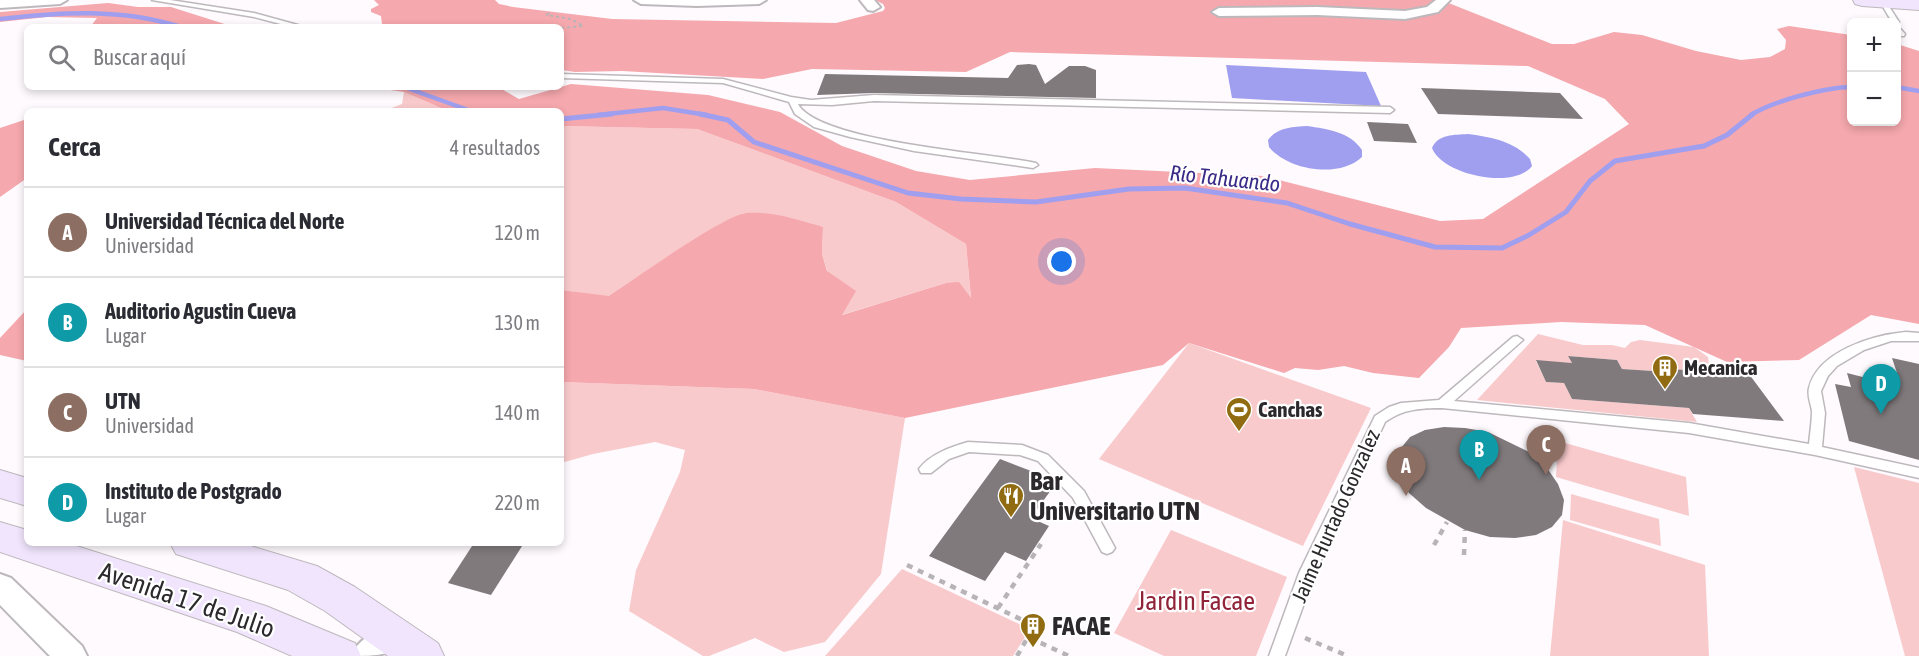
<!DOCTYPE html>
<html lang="es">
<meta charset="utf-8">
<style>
:root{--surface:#fff;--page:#f7f7f7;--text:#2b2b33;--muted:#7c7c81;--line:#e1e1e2;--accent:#111827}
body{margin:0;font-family:"Asap Condensed",sans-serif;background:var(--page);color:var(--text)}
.controls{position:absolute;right:18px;top:18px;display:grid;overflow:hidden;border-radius:9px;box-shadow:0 3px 9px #0003}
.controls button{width:54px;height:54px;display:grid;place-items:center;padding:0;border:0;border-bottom:2px solid var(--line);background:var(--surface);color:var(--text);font:30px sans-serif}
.you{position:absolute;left:1062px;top:262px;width:21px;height:21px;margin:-15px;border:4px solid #fff;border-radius:50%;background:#1a73e8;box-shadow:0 0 0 9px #1a73e833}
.badge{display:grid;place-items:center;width:39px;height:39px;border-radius:50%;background:var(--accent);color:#fff;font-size:20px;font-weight:700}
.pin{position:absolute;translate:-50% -50px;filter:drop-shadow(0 2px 3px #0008)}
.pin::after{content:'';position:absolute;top:32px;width:21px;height:18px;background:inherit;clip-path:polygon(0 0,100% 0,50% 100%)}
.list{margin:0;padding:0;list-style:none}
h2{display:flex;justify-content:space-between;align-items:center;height:78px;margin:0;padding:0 24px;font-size:26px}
h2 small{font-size:20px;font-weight:400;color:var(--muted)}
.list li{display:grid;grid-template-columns:39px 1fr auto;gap:18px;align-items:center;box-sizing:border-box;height:90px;padding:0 24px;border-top:2px solid var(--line)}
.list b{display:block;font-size:22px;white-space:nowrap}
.list p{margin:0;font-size:20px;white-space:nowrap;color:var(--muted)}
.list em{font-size:20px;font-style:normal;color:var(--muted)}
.icon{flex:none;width:33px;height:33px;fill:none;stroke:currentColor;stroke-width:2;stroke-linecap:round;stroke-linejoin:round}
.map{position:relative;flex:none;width:1919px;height:656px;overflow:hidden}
.search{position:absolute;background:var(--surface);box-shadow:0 3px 9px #0003;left:24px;top:24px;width:540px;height:66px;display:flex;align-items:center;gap:15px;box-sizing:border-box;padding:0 21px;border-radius:9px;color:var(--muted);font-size:22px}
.panel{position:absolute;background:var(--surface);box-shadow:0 3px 9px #0003;left:24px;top:108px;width:540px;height:438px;border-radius:9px}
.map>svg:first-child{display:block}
</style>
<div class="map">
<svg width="1919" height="656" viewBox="0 0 1919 656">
<rect width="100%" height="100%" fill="#fefafe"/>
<g fill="#f9cacc">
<path d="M404,92L448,111H384L402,104Z"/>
<path d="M561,126L697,129L896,202L966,244L971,300L946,283L841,315L822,254L823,227L744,213L718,225L609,297L561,290Z"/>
<path d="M1538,334L1583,345H1612L1625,348L1631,342L1640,340L1694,347L1708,357L1710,372L1670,369L1669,372L1622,369L1617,360L1568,356L1572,363L1536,361L1546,382L1564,383L1572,399L1689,408L1697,422L1477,400Z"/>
<path d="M1189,343L1371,408L1303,546L1099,459Z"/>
<path d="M561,382L754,389L905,418L881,574L825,642L784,652L755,638L709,656H703L629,611L636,570L680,472L685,450L655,442L593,454L561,463Z"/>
<path d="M1558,441L1686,477L1689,516L1556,477Z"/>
<path d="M1854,467L1919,483V656H1905Z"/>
<path d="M1571,494L1659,519L1661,546L1570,520Z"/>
<path d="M1563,520L1705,565L1709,656H1550Z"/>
<path d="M1171,530L1287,577L1256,656H1164L1114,633Z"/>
<path d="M902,569L1030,629L1013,656H825Z"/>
</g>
<g fill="#f5a8ad">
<path d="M374,0H495L499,4L513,7L612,19L836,23L883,11L885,8L883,4L875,0H1441L1552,44H1574L1614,32L1642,35L1696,51L1741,60L1770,57L1785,49L1786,40L1777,29L1789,26L1851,35L1852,122H1896L1897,44L1919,51V324L1871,315L1799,360L1727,362L1645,325L1561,322L1461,328L1449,347L1419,378L1373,373L1344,366L1318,370L1295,368L1284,373L1189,343L1163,365L905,418L754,389L561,382V290L609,296C634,280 722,216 746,213C773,211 798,220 823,227L822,254L827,271L856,291L842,315L946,283L959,282L971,298L966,244L896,202L697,129L561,126V111H448L404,92L370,87H498L519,99L571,84L708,95L780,112L842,146L916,171L970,180L1095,168L1263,176L1440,221L1483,219L1629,124L1605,99L1528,66L1010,52L966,72L812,69L763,79L622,71L575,72L561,70V27H388L382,24L381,16L371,12V9L379,5Z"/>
<path d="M108,3L138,7H171L234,27H94L91,26L97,18L47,17L0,22V12Z"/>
<path d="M27,119V178L0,197V128Z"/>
<path d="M27,309V361L0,355V338Z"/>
</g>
<g fill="#a09fef">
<path d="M1226,65L1366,72L1381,106L1232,98Z"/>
<path d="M1307,126C1328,129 1350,132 1362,150V157C1339,179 1288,170 1269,147L1268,140C1277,127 1293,127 1307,126Z"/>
<path d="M1468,134C1491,137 1514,141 1530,159L1532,166C1514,190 1442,175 1432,148C1438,134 1454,135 1468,134Z"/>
</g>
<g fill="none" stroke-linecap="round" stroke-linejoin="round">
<g stroke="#a09fef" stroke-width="4.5">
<path d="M0,19C61,12 121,8 181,27"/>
<path d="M404,87L471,111"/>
<path d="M1896,87L1919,91"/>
<path d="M598,115L663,108L707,115"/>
<path d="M1751,115C1773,101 1826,87 1852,87"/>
</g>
<g stroke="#a09fef" stroke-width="5">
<path d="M700,114L728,120L754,142L908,193L961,199L1036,202L1129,189L1185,188L1287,203L1350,224L1435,247L1502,248L1529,235L1566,212L1590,181L1615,161L1704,146L1727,135L1753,114"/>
<path d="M561,119L612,114"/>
</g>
</g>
<g fill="#807a7c">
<path d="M1029,64L1036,65L1045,84L1069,66H1085L1096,70V98L874,93L817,95L825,74L1008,78L1017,65Z"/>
<path d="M1421,88L1560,93L1583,119L1438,114Z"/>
<path d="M1367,122L1408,124L1417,143L1374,141Z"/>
<path d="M1568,356L1617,360L1622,369L1669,372L1670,369L1749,374L1784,421L1693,414L1689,408L1572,399L1564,383L1546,382L1536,360L1572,363Z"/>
<path d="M1892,358L1919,364V460L1849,441L1835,384L1851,387L1847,373L1890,384L1886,371L1897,373Z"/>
<path d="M1444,427L1465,428L1488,432L1531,453L1547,468L1558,484L1564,500L1562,515L1552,527L1536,535L1515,538L1490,537L1465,530L1426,508L1409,493L1400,477L1397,461L1401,448L1410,437L1425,430Z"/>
<path d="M1000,459L1052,479L1056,483L1031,518L1049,526L1026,561L1005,552L985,581L929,556Z"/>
<path d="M474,543H524L491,595L448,583Z"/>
</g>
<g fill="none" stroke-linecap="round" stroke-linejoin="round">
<defs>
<g id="lane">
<path d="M152,0H170L254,13L305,27H292L254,17Z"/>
<path d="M1879,0H1885L1899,22L1898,24L1892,22Z"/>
<path d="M1896,24L1905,34L1904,36H1898Z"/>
<path d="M561,74L723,79L791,97L811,100L874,95L1390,107L1394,110L1390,113L874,101L832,105L798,104C818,142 991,153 1036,163L1038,165L1033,168L914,151L850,137L814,127L795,114L789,102L723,83L561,78Z"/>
<path d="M1906,332L1919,333V341H1891L1864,350L1837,366L1828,376L1821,391L1825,413L1822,447L1919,468V478L1815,455L1689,433L1442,408C1421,408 1403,409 1385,422L1315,573L1285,656H1269L1299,573L1375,416L1389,407L1401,403L1439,400L1513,337L1517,336L1523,340L1454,401L1689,423L1809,444C1810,433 1812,422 1812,411C1811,404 1807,396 1809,388C1818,351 1873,335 1906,332Z"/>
<path d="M968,442L1022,445L1048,455L1084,491L1115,548L1112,552L1107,554L1102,552L1073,498L1038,461L1020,455L969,452L949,459L931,473H921L919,469C930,454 951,447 968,442Z"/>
</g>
<g id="street">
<path d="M0,0H67L60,4L0,8Z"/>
<path d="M634,0H766L759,4L697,6L641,4Z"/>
<path d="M860,0H874L880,7L873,11L868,10Z"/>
<path d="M1436,0H1450L1438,12L1405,19L1317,15L1219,16L1212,12L1219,8L1317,7L1405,11L1427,7Z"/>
<path d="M0,574L11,578L82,646L87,656H50L0,605Z"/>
<path d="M395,622L406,626L411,635C397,656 376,656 350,656C358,640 378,628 395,622Z"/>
</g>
<g id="secondary">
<path d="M1853,0H1919V10L1862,6L1855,4Z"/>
<path d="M0,470L27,478V506L0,498Z"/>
<path d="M0,522L27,530V543H67L266,606L355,643L361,656H292L237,632L0,552Z"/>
<path d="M170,543H241L317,566L355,587L438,643L444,656H388L325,611L288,590L176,554Z"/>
</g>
</defs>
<use href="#lane" stroke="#bdb8bc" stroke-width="3"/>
<use href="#street" stroke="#bdb8bc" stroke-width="4"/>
<use href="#secondary" stroke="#bdb8bc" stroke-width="2"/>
<path stroke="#b7b4b7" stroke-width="2" stroke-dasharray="3 3" stroke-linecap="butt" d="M549,13L547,15L571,19L583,26L561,28"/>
<g stroke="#b7b4b7" stroke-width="4.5" stroke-dasharray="6 6" stroke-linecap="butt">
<path d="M1434,545L1447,522"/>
<path d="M1464,555L1465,530"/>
<path d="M907,565L1035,626L1028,637"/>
<path d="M998,608L1041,544"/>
<path d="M1305,638L1348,656"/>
<path d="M1017,656L1028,637L1069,656"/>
</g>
<use href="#lane" fill="#fff" fill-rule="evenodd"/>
<use href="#street" fill="#fff" fill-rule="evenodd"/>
<use href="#secondary" fill="#f0e5fc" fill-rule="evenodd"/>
</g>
<defs>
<symbol id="building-pin" viewBox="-11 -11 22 30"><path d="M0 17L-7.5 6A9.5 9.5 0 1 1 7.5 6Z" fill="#906b11" stroke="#fff"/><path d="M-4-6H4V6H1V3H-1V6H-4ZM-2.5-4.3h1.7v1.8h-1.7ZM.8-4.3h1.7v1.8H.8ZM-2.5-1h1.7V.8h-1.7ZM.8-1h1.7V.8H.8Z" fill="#fff"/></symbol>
<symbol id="stadium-pin" viewBox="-11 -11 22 30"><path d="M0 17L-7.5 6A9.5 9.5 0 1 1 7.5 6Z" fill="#906b11" stroke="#fff"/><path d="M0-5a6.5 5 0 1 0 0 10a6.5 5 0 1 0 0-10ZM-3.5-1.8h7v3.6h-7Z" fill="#fff"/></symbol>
<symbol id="restaurant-pin" viewBox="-11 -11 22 30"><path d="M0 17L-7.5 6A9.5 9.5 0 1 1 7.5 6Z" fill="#906b11" stroke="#fff"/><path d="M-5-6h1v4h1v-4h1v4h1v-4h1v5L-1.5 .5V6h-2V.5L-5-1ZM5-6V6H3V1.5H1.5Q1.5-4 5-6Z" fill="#fff"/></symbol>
</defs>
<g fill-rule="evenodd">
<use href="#building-pin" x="1650" y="353" width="30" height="40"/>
<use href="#stadium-pin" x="1224" y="395" width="30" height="40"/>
<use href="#restaurant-pin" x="996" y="481" width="30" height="40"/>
<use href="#building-pin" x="1018" y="611" width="30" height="40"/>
</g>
<g text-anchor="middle" stroke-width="4.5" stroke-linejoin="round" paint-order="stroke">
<g font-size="21" font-weight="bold" fill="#2b292b" stroke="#fff" text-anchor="start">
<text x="1684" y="375">Mecanica</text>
<text x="1258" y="417">Canchas</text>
</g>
<g font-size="21" fill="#2b292b" stroke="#fff">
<text transform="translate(1336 516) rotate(-66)" y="7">Jaime Hurtado Gonzalez</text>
</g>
<g font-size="22" font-style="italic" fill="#3a2b86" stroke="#fff">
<text transform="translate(1225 178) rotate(6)" y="8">Río Tahuando</text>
</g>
<g font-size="26" font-weight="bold" fill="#2b292b" stroke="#fff" text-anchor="start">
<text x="1030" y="490">Bar<tspan x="1030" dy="30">Universitario UTN</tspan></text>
<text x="1052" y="635">FACAE</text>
</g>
<g font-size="26" fill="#2b292b" stroke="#fff">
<text transform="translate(187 600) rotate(19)" y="9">Avenida 17 de Julio</text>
</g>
<g font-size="26" fill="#912338" stroke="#fff">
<text x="1196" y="610">Jardin Facae</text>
</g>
</g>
</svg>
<div class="controls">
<button>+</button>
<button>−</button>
</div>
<div class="you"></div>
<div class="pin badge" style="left:1406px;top:496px;background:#8d6e63">A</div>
<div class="pin badge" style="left:1479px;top:480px;background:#0f9aa8">B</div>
<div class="pin badge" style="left:1546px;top:475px;background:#8d6e63">C</div>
<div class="pin badge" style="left:1881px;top:414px;background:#0f9aa8">D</div>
<div class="search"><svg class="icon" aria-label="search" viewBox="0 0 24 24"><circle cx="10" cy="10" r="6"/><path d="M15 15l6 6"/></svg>Buscar aquí</div>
<section class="panel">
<h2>Cerca<small>4 resultados</small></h2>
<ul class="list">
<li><span class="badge" style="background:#8d6e63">A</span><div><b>Universidad Técnica del Norte</b><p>Universidad</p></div><em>120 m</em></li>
<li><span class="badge" style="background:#0f9aa8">B</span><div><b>Auditorio Agustin Cueva</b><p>Lugar</p></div><em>130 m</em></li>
<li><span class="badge" style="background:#8d6e63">C</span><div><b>UTN</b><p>Universidad</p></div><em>140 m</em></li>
<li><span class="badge" style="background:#0f9aa8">D</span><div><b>Instituto de Postgrado</b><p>Lugar</p></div><em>220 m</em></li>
</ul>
</section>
</div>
